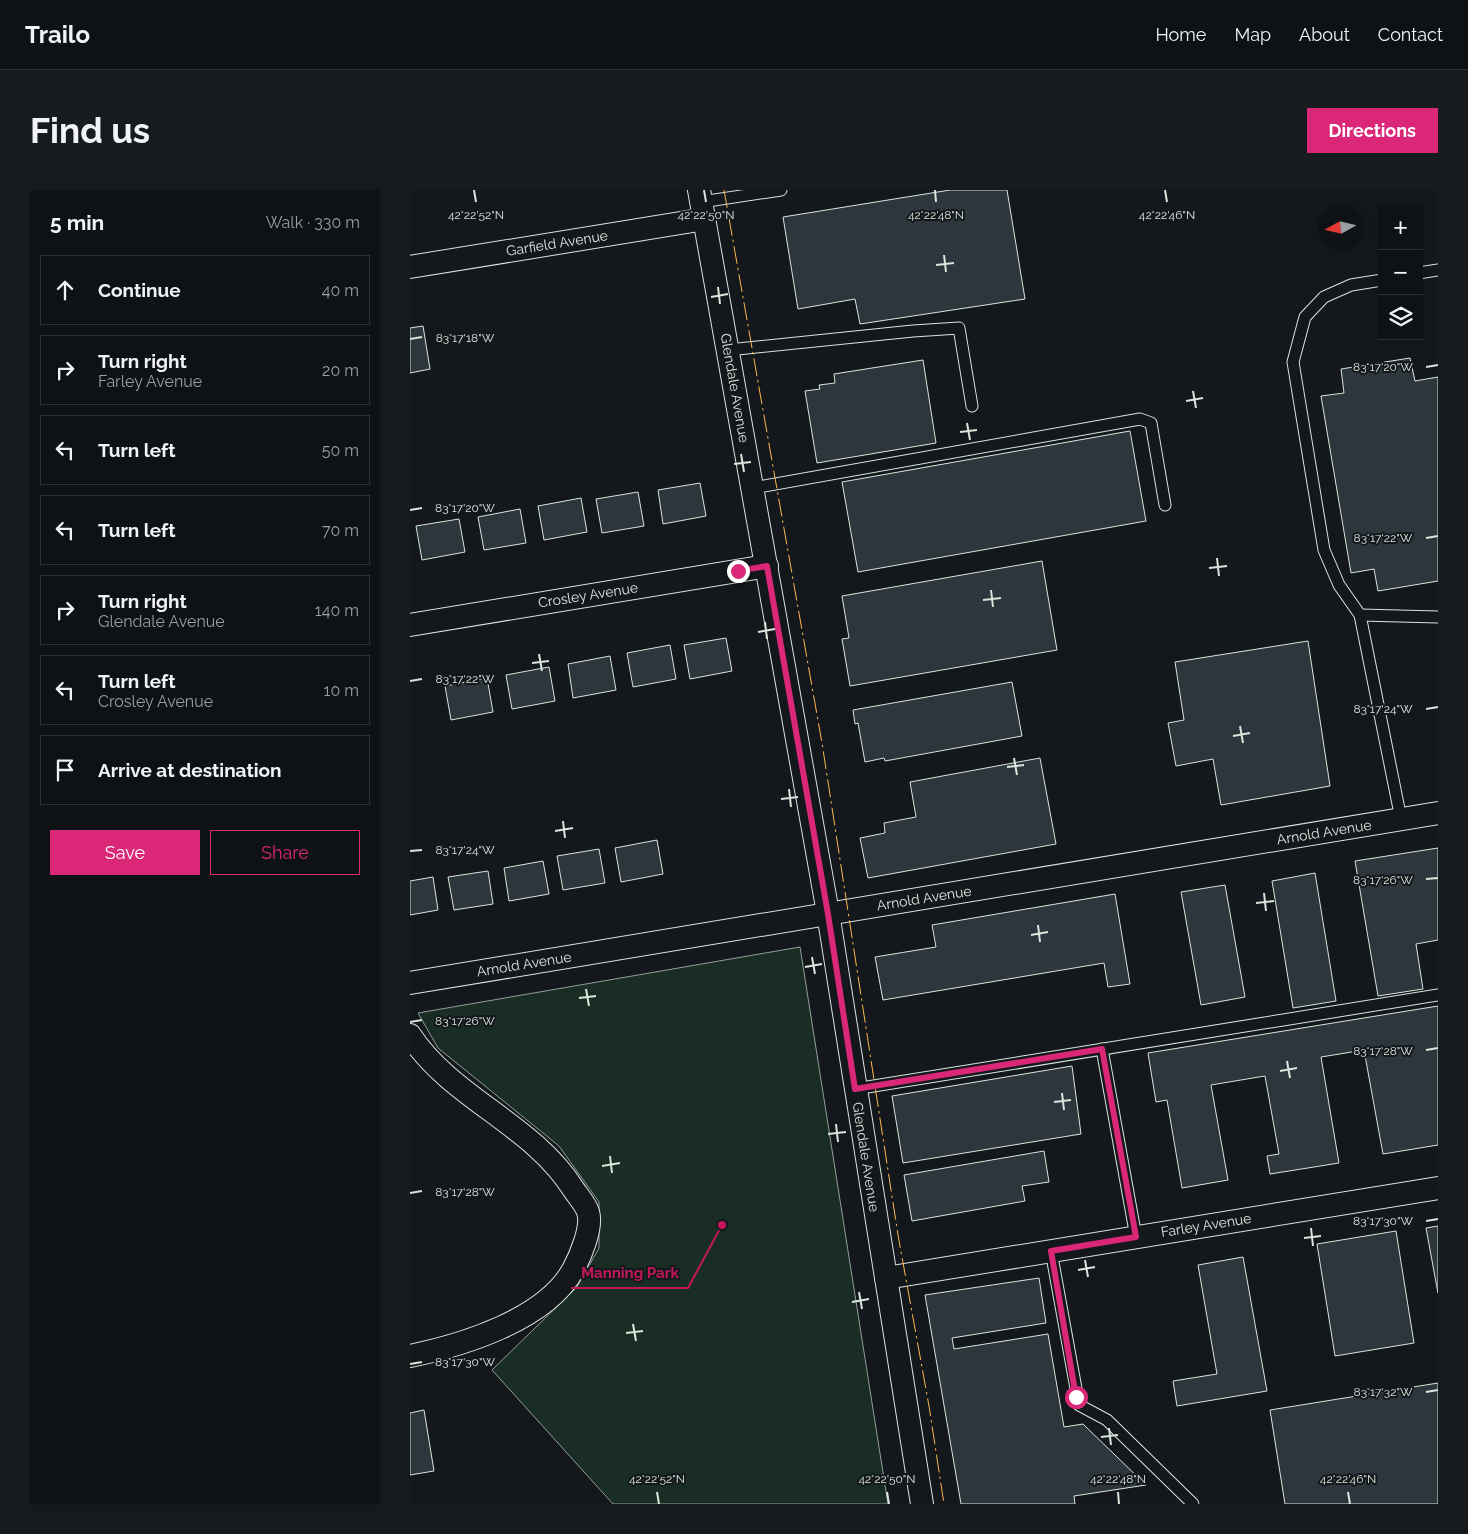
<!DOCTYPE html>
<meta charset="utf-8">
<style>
:root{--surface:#0f1215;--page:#181b1e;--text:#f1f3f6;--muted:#9b9ea0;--line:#2f3234;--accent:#db2777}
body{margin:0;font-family:Raleway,sans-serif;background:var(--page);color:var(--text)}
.controls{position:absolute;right:15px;top:15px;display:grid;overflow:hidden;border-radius:0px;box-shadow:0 2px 8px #0003}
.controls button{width:45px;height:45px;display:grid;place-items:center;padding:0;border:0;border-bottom:1px solid var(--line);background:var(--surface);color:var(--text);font:25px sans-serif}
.compass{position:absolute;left:908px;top:15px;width:45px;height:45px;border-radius:50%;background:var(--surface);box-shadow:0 2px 8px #0003;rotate:262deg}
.stop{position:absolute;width:15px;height:15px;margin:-11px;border:4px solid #db2777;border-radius:50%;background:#fff}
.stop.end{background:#db2777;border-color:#fff;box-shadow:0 1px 5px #0008}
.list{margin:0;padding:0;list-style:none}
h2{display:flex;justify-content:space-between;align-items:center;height:65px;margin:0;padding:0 20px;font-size:21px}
h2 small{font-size:16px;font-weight:400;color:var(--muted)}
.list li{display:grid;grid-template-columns:32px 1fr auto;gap:15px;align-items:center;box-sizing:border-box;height:70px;margin:0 10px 10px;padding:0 10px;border:1px solid var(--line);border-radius:0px}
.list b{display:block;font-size:19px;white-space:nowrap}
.list p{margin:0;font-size:16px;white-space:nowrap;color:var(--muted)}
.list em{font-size:16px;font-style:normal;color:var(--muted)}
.actions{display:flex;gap:10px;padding:15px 20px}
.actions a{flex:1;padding:11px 0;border:1px solid var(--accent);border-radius:0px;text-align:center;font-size:18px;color:var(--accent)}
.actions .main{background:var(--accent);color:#fff}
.icon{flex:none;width:28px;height:28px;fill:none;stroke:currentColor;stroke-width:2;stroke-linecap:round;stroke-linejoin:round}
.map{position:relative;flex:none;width:1028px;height:1314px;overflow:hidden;border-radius:0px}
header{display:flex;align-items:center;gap:30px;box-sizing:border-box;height:70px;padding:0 25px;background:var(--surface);border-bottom:1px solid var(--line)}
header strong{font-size:24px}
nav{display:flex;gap:28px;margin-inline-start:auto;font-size:18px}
.intro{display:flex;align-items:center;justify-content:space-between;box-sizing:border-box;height:120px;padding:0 30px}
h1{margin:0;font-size:35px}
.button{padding:12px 22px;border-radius:0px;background:var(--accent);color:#fff;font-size:18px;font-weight:700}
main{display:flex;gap:30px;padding:0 30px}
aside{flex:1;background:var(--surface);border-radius:0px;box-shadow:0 2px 8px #0003}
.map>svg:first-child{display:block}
</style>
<header>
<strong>Trailo</strong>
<nav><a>Home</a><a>Map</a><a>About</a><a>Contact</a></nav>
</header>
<div class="intro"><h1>Find us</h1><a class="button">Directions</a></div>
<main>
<aside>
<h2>5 min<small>Walk · 330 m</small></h2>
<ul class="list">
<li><svg class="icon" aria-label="ahead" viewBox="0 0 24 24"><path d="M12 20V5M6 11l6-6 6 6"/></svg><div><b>Continue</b></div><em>40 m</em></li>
<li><svg class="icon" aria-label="right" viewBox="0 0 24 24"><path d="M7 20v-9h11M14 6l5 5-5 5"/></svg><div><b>Turn right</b><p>Farley Avenue</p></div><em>20 m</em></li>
<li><svg class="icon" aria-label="left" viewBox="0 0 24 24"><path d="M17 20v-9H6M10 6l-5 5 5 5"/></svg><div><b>Turn left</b></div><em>50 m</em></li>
<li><svg class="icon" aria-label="left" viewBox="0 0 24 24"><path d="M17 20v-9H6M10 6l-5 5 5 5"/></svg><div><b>Turn left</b></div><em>70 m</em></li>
<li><svg class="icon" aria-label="right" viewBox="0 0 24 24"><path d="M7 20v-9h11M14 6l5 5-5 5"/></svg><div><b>Turn right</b><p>Glendale Avenue</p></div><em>140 m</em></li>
<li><svg class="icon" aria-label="left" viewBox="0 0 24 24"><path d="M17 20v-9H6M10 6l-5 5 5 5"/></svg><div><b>Turn left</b><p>Crosley Avenue</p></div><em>10 m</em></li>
<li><svg class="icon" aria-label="arrive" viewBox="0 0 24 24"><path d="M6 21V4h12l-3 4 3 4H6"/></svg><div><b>Arrive at destination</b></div></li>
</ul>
<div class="actions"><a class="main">Save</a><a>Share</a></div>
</aside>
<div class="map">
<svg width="1028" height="1314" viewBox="0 0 1028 1314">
<rect width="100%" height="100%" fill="#14181c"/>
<path fill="#1a2d24" stroke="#939e99" d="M390,757L478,1314H203L82,1180L167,1097L189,1058V1012L149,956L28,858L8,823Z"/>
<g fill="#2c363c" stroke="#d8e6dc">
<path d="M540,0H597L615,109L450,134L445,109L388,119L373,27Z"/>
<path d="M13,136L20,179L0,183V138Z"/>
<path d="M1000,168L1005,191L1028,187V391L968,401L964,379L941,383L911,206L934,203L931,179Z"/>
<path d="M513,170L526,253L407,273L395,201L410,199L409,195L425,193L424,184Z"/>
<path d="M720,241L736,331L448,382L432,292Z"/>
<path d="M290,293L296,326L253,334L248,300Z"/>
<path d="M228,302L234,336L192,343L186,309Z"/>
<path d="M171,308L177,342L134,350L128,316Z"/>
<path d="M110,319L116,353L74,360L68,327Z"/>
<path d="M49,329L55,362L12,370L6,336Z"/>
<path d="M632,371L647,460L440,496L432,449L439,448L432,406Z"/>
<path d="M316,448L322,481L280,489L274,455Z"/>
<path d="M898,451L920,596L811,615L803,569L766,576L758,533L774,530L765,472Z"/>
<path d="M260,455L266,489L223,497L217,463Z"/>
<path d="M200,466L206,500L163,508L158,474Z"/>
<path d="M139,477L145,511L102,519L96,485Z"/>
<path d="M77,488L83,522L41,530L35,496Z"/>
<path d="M602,492L612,546L475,571L474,568L455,572L448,533L445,534L443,520Z"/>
<path d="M630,568L646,654L458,688L450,648L475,643L474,633L506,627L500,592Z"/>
<path d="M247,650L253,684L211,692L205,658Z"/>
<path d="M1028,658V750L1006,754L1013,799L968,806L945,671Z"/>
<path d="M189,659L195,693L153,700L147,666Z"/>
<path d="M133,671L139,704L99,711L94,678Z"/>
<path d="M78,681L83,714L44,720L38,687Z"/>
<path d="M905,683L926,811L883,818L862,691Z"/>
<path d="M23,687L28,720L0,725V691Z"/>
<path d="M815,695L835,807L791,815L771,702Z"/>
<path d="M705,704L720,794L698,797L694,773L473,810L465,767L526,757L522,735Z"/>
<path d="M1028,816V955L973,964L954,860L911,867L929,973L860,984L857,966L869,964L855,886L801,895L818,990L772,998L757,910L746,912L738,863Z"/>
<path d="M662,876L671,944L493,973L482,906Z"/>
<path d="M634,961L639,992L612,996L615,1011L502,1031L494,985Z"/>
<path d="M1028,1036V1103L1016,1038Z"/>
<path d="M986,1041L1004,1153L925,1166L907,1054Z"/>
<path d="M833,1067L857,1201L767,1216L763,1191L807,1184L788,1075Z"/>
<path d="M629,1088L636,1133L542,1148L544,1159L638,1144L654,1237L673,1234L736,1295L664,1306L665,1314H551L515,1105Z"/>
<path d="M1028,1193V1314H875L860,1220Z"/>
<path d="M14,1220L24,1281L0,1285V1223Z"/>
</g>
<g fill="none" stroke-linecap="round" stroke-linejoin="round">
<defs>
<g id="service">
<path d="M291,12L371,0"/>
<path d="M1009,83L1028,80"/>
<path d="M972,90L941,95L914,107L895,127L883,172L914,360L929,395L950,425L991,629"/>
<path d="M318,160L503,141L549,138L562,216"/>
<path d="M343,298L730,229L741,233L755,315"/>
<path d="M950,425L1028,427"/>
<path d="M692,859L726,1047"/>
<path d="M445,899L1028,805"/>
<path d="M641,1061L669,1215L697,1230L783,1314"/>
</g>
<g id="minor">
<path d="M289,0L418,723L512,1314"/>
<path d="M0,77L295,29"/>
<path d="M0,435L357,376"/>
<path d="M0,793L1028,623"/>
<path d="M0,845C42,909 123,934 164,1000C168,1006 176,1015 178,1022C183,1037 170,1067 163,1080C135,1130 53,1155 0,1166"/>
<path d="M476,1088L1028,998"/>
</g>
</defs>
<use href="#service" stroke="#d8e6dc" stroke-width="13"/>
<use href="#minor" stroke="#d8e6dc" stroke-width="24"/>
<use href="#service" stroke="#14181c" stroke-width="11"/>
<use href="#minor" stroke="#14181c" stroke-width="22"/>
<path stroke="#ffb74d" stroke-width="1" stroke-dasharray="18 4 2.5 4" stroke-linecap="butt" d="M314,0L412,553L488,1045L519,1216L534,1314"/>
</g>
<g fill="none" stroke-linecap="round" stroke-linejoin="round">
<path stroke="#db2777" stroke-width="6" d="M328,381L357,376L418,724L445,899L692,859L726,1047L641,1061L666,1207"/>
</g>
<path fill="none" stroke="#d8e6dc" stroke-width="2" d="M64,0L66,12M294,0L296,12M525,0L526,12M755,0L757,12M534,65L536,82M526,75L544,73M308,97L310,114M301,107L318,104M0,149L12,147M1016,177L1028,175M783,201L786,218M776,211L793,208M557,233L560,250M550,242L567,240M331,264L334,282M324,274L341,272M0,320L12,318M1016,348L1028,346M807,368L809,386M799,378L817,376M581,400L583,417M573,410L591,408M355,432L357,449M348,442L365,439M129,464L132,481M122,473L139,471M0,491L12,489M1016,519L1028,517M830,536L833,553M823,546L840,543M604,568L607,585M597,577L614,575M379,599L381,617M371,609L388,607M153,631L155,648M145,641L163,638M0,661L12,660M1016,689L1028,688M854,703L856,721M846,713L864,711M628,735L630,752M621,745L638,742M402,767L405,784M395,777L412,774M176,799L179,816M169,808L186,806M0,832L12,830M1016,860L1028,858M877,871L880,888M870,881L887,878M652,903L654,920M644,912L661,910M426,934L428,952M418,944L436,942M200,966L202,983M192,976L210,973M0,1003L12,1001M1016,1031L1028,1029M901,1038L903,1056M894,1048L911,1046M675,1070L678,1087M668,1080L685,1077M449,1102L452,1119M442,1112L459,1109M223,1134L226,1151M216,1143L233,1141M0,1174L12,1172M1016,1202L1028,1200M699,1238L701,1255M691,1247L708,1245M247,1302L249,1314M477,1302L479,1314M708,1302L709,1314M938,1302L940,1314"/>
<g text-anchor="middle" stroke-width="4" stroke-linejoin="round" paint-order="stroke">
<g font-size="14" fill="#d8e6dc" stroke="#14181c">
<text transform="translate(147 53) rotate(-9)" y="5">Garfield Avenue</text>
<text transform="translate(325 198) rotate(80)" y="5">Glendale Avenue</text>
<text transform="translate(178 405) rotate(-9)" y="5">Crosley Avenue</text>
<text transform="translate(914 642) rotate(-9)" y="5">Arnold Avenue</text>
<text transform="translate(514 708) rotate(-9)" y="5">Arnold Avenue</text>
<text transform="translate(114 774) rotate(-9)" y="5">Arnold Avenue</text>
<text transform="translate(456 967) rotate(81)" y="5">Glendale Avenue</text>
<text transform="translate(796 1035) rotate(-9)" y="5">Farley Avenue</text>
</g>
</g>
<g font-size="12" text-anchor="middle" fill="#d8e6dc" stroke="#14181c" stroke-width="4" stroke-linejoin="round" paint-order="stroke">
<text x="66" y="29">42°22'52"N</text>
<text x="296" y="29">42°22'50"N</text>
<text x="526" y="29">42°22'48"N</text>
<text x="757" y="29">42°22'46"N</text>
<text x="55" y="152">83°17'18"W</text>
<text x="973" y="181">83°17'20"W</text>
<text x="55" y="322">83°17'20"W</text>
<text x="973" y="352">83°17'22"W</text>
<text x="55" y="493">83°17'22"W</text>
<text x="973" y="523">83°17'24"W</text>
<text x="55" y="664">83°17'24"W</text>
<text x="973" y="694">83°17'26"W</text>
<text x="55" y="835">83°17'26"W</text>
<text x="973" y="865">83°17'28"W</text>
<text x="55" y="1006">83°17'28"W</text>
<text x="973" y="1035">83°17'30"W</text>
<text x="55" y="1176">83°17'30"W</text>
<text x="973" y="1206">83°17'32"W</text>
<text x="247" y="1293">42°22'52"N</text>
<text x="477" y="1293">42°22'50"N</text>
<text x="708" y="1293">42°22'48"N</text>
<text x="938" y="1293">42°22'46"N</text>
</g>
<path fill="none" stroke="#c2185b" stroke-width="2" d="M312 1035L278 1098H161"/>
<circle fill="#c2185b" stroke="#14181c" stroke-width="2" cx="312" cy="1035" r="5"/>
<g font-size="15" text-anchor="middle" font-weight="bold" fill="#c2185b" stroke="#14181c" stroke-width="4" stroke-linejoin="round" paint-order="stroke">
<text x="220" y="1088">Manning Park</text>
</g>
</svg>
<div class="controls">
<button>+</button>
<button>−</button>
<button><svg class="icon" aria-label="layers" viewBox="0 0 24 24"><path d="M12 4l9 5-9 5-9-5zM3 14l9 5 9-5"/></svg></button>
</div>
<svg class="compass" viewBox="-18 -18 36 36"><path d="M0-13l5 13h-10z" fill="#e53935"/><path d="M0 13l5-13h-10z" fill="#9b9ea0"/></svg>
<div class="stop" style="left:666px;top:1207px"></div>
<div class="stop end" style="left:328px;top:381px"></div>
</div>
</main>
